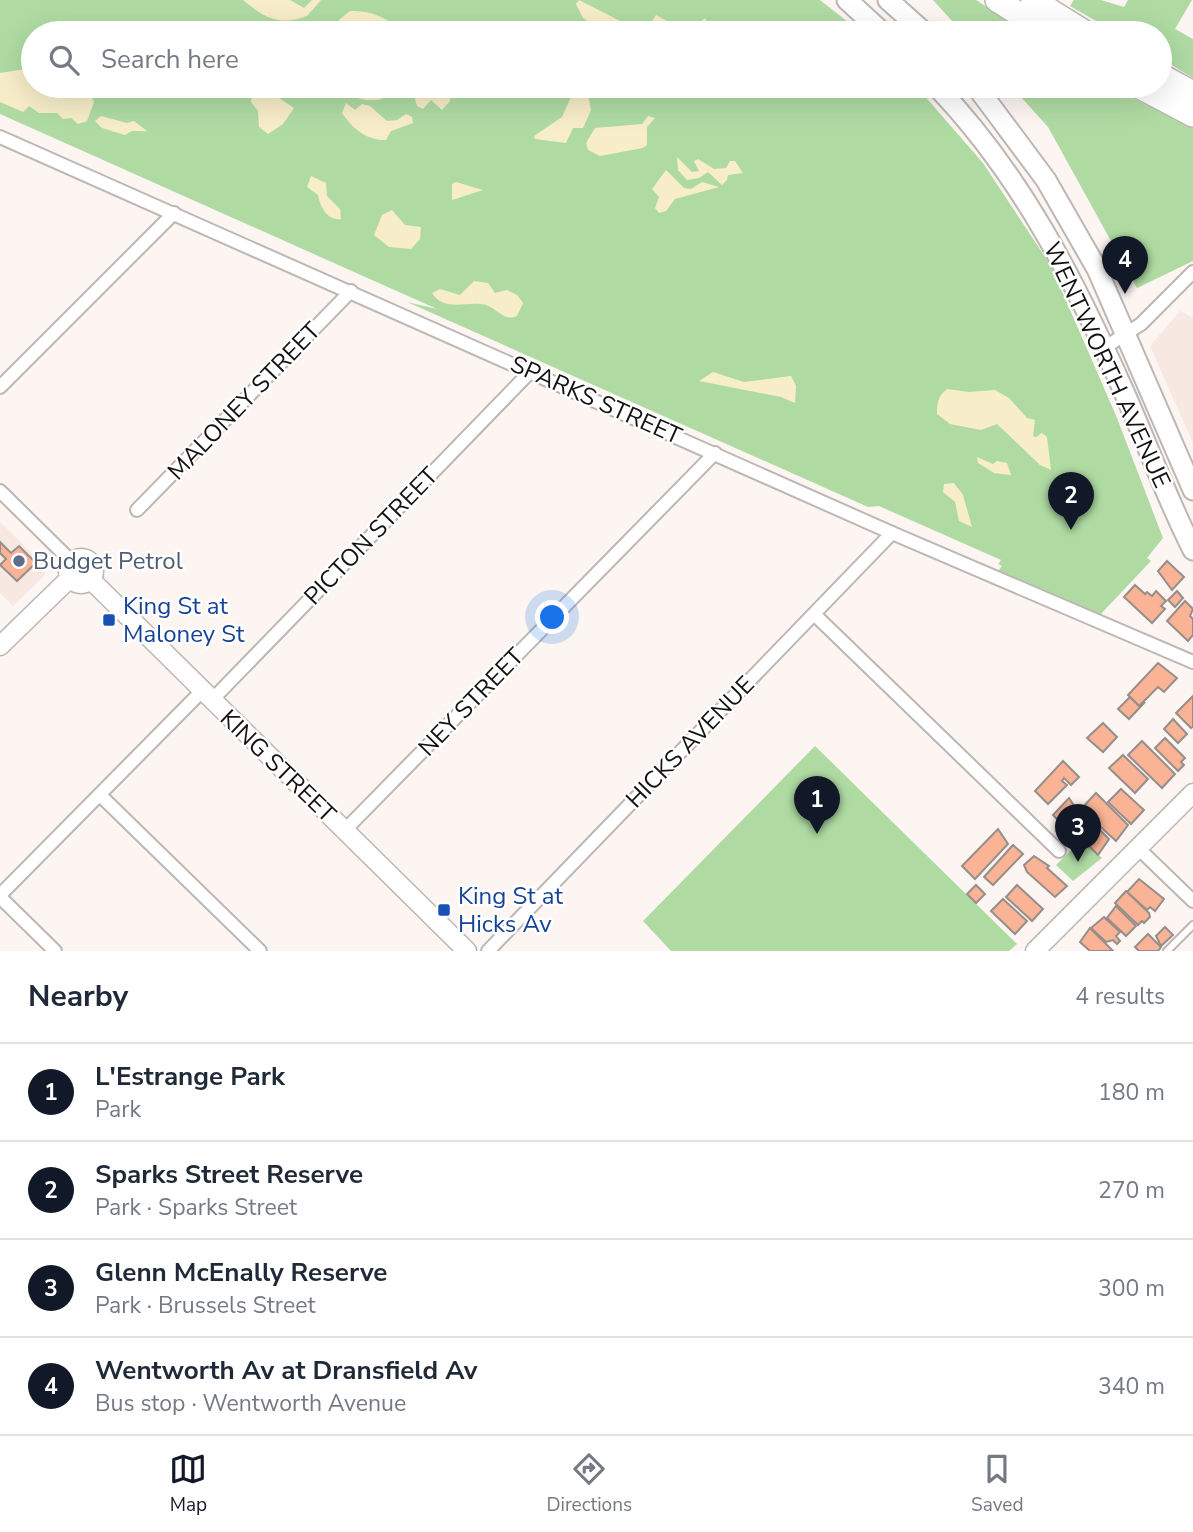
<!DOCTYPE html>
<meta charset="utf-8">
<style>
:root{--surface:#fff;--page:#f2f2f3;--text:#1f2937;--muted:#747a83;--line:#e0e1e3;--accent:#111827}
body{margin:0;font-family:"Nunito Sans",sans-serif;background:var(--page);color:var(--text)}
.you{position:absolute;left:553px;top:618px;width:24px;height:24px;margin:-18px;border:5px solid #fff;border-radius:50%;background:#1a73e8;box-shadow:0 0 0 10px #1a73e833}
.badge{display:grid;place-items:center;width:46px;height:46px;border-radius:50%;background:var(--accent);color:#fff;font-size:23px;font-weight:700}
.pin{position:absolute;translate:-50% -58px;filter:drop-shadow(0 2px 4px #0008)}
.pin::after{content:'';position:absolute;top:37px;width:24px;height:21px;background:inherit;clip-path:polygon(0 0,100% 0,50% 100%)}
.list{margin:0;padding:0;list-style:none}
h2{display:flex;justify-content:space-between;align-items:center;height:91px;margin:0;padding:0 28px;font-size:30px}
h2 small{font-size:23px;font-weight:400;color:var(--muted)}
.list li{display:grid;grid-template-columns:46px 1fr auto;gap:21px;align-items:center;box-sizing:border-box;height:98px;padding:0 28px;border-top:2px solid var(--line)}
.list b{display:block;font-size:26px;white-space:nowrap}
.list p{margin:0;font-size:23px;white-space:nowrap;color:var(--muted)}
.list em{font-size:23px;font-style:normal;color:var(--muted)}
.icon{flex:none;width:38px;height:38px;fill:none;stroke:currentColor;stroke-width:2;stroke-linecap:round;stroke-linejoin:round}
.map{position:relative;flex:none;width:1193px;height:951px;overflow:hidden}
.search{position:absolute;background:var(--surface);box-shadow:0 7px 28px #0002;left:21px;right:21px;top:21px;height:77px;display:flex;align-items:center;gap:18px;box-sizing:border-box;padding:0 24px;border-radius:38px;color:var(--muted);font-size:26px}
.sheet{height:483px;background:var(--surface)}
nav{display:flex;justify-content:space-around;align-items:center;box-sizing:border-box;height:98px;border-top:2px solid var(--line);background:var(--surface);font-size:19px;color:var(--muted)}
nav a{display:grid;justify-items:center;gap:4px}
nav .on{color:var(--accent)}
.map>svg:first-child{display:block}
</style>
<div class="map">
<svg width="1193" height="951" viewBox="0 0 1193 951">
<rect width="100%" height="100%" fill="#fcf5f2"/>
<g fill="#f8e8e2">
<path d="M1180,311L1193,318V443L1150,346Z"/>
<path d="M0,522L45,566V575L13,606L0,593Z"/>
</g>
<g fill="#afdba3">
<path d="M0,0H820L862,33H33V86H916L983,163L1051,266L1117,418L1163,538L1147,558L1151,561L1098,617L997,572L1002,566L998,564L1001,560L879,506L868,507L407,302L437,309L0,114Z"/>
<path d="M933,0H976L1027,33H963Z"/>
<path d="M1074,0H1101L1124,7L1128,0H1192L1175,29L1193,39V78L1160,58V33H1117L1070,6Z"/>
<path d="M1011,86H1108L1193,128V261L1137,288L1048,127Z"/>
<path d="M815,746L1017,944L1009,951H671L643,921Z"/>
<path d="M1082,839L1102,858L1073,881L1056,865Z"/>
</g>
<g fill="#f7edc8">
<path d="M243,0H290L304,8L312,0H321L307,16C280,27 263,17 243,0Z"/>
<path d="M579,0L644,33H591L592,25L583,18L576,4Z"/>
<path d="M350,11C371,11 387,16 401,33H332L340,19Z"/>
<path d="M656,15L688,32L705,18L711,29L709,33H678L666,27L658,33H645Z"/>
<path d="M32,68L33,86H87L94,102L87,121L78,124L71,118L63,119L57,113H39L29,106L23,112L0,102V73Z"/>
<path d="M333,86H451L450,101L442,110L431,100L423,109L417,106L414,95L384,87V98C367,105 347,95 333,86Z"/>
<path d="M576,86H586L591,110L583,128H573L566,143L535,139L534,136L562,117Z"/>
<path d="M259,88L270,92L294,108L283,124L268,134L259,127L258,111L251,102L252,95Z"/>
<path d="M346,103L355,110L362,104L370,106L387,121L397,120L406,114L412,117L413,123L391,131L386,140C367,141 352,128 342,113Z"/>
<path d="M101,116L127,123L134,121L147,131H132L125,135L102,128L95,121Z"/>
<path d="M648,116L655,118L647,127V145L643,148L600,156L588,150L586,143L595,128L642,124Z"/>
<path d="M677,157L692,172L699,171L694,161L698,159L714,169L726,168L730,161H735L743,173L728,175L727,180L722,185L708,172L699,178L687,180L678,170Z"/>
<path d="M666,170L684,188L691,189L702,182L719,187L675,199L666,211L659,213L655,208L659,197L652,189Z"/>
<path d="M311,176L326,183L327,196L340,209L341,219C327,221 320,206 318,195L307,187Z"/>
<path d="M456,182L483,190L452,200V184Z"/>
<path d="M392,210L405,225L421,227L420,239L411,249L389,247L374,235L382,215Z"/>
<path d="M474,281L488,283L495,293L507,290L517,295L523,303L517,316C504,322 498,309 486,305C468,300 445,313 432,293L440,289L460,295Z"/>
<path d="M713,372L744,382L791,376L796,386L795,403L781,397L699,381Z"/>
<path d="M947,389L969,392L995,390L1009,398L1027,418L1035,420L1033,436L1036,437L1042,433L1047,437L1051,470L1040,465L997,424L981,430L950,424L937,414C937,403 938,396 947,389Z"/>
<path d="M977,457L993,464L997,461L1007,463L1011,475L994,473L978,463Z"/>
<path d="M954,483L963,495L972,527L959,521L955,502L943,492L944,484Z"/>
</g>
<g fill="#fab394" stroke="#958e8b" stroke-width="2">
<path d="M0,542L11,553L19,546L36,563L17,581L0,565L6,559L0,553Z"/>
<path d="M1167,561L1184,577L1172,590L1158,571Z"/>
<path d="M1135,585L1145,594L1147,592L1152,596L1156,591L1166,601L1161,606L1165,609L1152,623L1124,597Z"/>
<path d="M1177,591L1183,598L1175,607L1168,600Z"/>
<path d="M1185,601L1193,609L1190,616L1193,619V635L1188,641L1167,621Z"/>
<path d="M1158,663L1177,678L1164,692L1158,687L1139,706L1128,695Z"/>
<path d="M1193,696V727L1191,728L1176,713Z"/>
<path d="M1130,697L1139,706L1145,702L1129,719L1118,709Z"/>
<path d="M1173,719L1187,734L1178,743L1164,729Z"/>
<path d="M1103,723L1117,737L1103,752L1087,738Z"/>
<path d="M1165,738L1185,758L1181,762L1184,765L1178,771L1155,748Z"/>
<path d="M1142,741L1175,774L1162,788L1128,755Z"/>
<path d="M1123,755L1148,779L1135,793L1109,768Z"/>
<path d="M1063,761L1079,777L1071,785L1064,778L1062,781L1067,785L1048,804L1035,791Z"/>
<path d="M1121,789L1144,810L1131,824L1108,802Z"/>
<path d="M1096,793L1128,825L1116,841L1081,809Z"/>
<path d="M1069,798L1077,810L1062,824L1053,815Z"/>
<path d="M1088,818L1109,839L1098,855L1075,832Z"/>
<path d="M998,829L1008,844L975,879L962,866Z"/>
<path d="M1013,845L1023,854L993,885L984,877Z"/>
<path d="M1034,856L1049,866L1047,868L1067,886L1055,897L1027,872L1024,865Z"/>
<path d="M1139,879L1164,899L1155,911L1150,907L1147,910L1127,892Z"/>
<path d="M976,885L985,894L976,903L967,894Z"/>
<path d="M1017,885L1043,909L1032,921L1006,897Z"/>
<path d="M1126,891L1149,913L1150,917L1144,923L1142,921L1138,925L1115,903Z"/>
<path d="M1003,899L1027,921L1015,934L991,911Z"/>
<path d="M1116,906L1136,926L1126,936L1107,918Z"/>
<path d="M1104,917L1120,932L1116,936L1120,941L1117,944L1113,940L1106,942L1091,928Z"/>
<path d="M1165,927L1173,935L1161,946L1156,936Z"/>
<path d="M1090,928L1113,951H1090L1080,942Z"/>
<path d="M1148,934L1161,947L1158,951H1139L1135,947Z"/>
</g>
<g fill="none" stroke-linecap="round" stroke-linejoin="round">
<defs>
<path id="lane" d="M1167,951L1193,925"/>
<g id="street">
<path d="M0,137L892,533L1193,662"/>
<path d="M1104,348L1141,324L1193,272"/>
<path d="M0,387L174,213"/>
<path d="M0,491L72,562"/>
<path d="M137,510L351,291"/>
<path d="M814,614L1059,851"/>
<path d="M211,701L531,371"/>
<path d="M100,795L260,951"/>
<path d="M344,831L715,453"/>
<path d="M1138,848L1193,901"/>
<path d="M0,895L201,692"/>
<path d="M0,897L55,951"/>
<path d="M488,951L892,533"/>
</g>
<g id="secondary">
<circle cx="81" cy="571" r="13"/>
<path d="M90,579L467,951"/>
<path d="M0,646L70,578"/>
<path d="M1035,951L1193,793"/>
</g>
<g id="primary">
<path d="M847,0L883,33"/>
<path d="M888,0L925,33"/>
<path d="M936,86C1021,174 1076,283 1125,394C1148,446 1167,499 1193,550"/>
<path d="M976,86L1046,180L1097,269L1193,490"/>
</g>
<g id="highway">
<path d="M997,0L1049,33"/>
<path d="M1033,0L1086,33"/>
<path d="M1160,75L1193,93"/>
<path d="M1138,86L1193,115"/>
</g>
</defs>
<use href="#lane" stroke="#bdb7b4" stroke-width="10"/>
<use href="#street" stroke="#bdb7b4" stroke-width="16"/>
<use href="#secondary" stroke="#bdb7b4" stroke-width="21"/>
<use href="#primary" stroke="#bdb7b4" stroke-width="23"/>
<use href="#highway" stroke="#bdb7b4" stroke-width="26"/>
<use href="#lane" stroke="#fff" stroke-width="6"/>
<use href="#street" stroke="#fff" stroke-width="12"/>
<use href="#secondary" stroke="#fff" stroke-width="18"/>
<use href="#primary" stroke="#fff" stroke-width="19"/>
<use href="#highway" stroke="#fff" stroke-width="23"/>
</g>
<circle fill="#5c6f8a" stroke="#fff" stroke-width="2.5" cx="19" cy="561" r="7"/>
<g fill="#1a4fb4" stroke="#fff" stroke-width="2.5">
<rect x="102" y="613" width="14" height="14" rx="3.5"/>
<rect x="437" y="903" width="14" height="14" rx="3.5"/>
</g>
<g text-anchor="middle" stroke-width="5" stroke-linejoin="round" paint-order="stroke">
<g font-size="24" fill="#141211" stroke="#fff">
<text transform="translate(1107 365) rotate(65)" y="8">WENTWORTH AVENUE</text>
<text transform="translate(596 400) rotate(24)" y="8">SPARKS STREET</text>
<text transform="translate(244 401) rotate(-46)" y="8">MALONEY STREET</text>
<text transform="translate(371 536) rotate(-46)" y="8">PICTON STREET</text>
<text transform="translate(471 702) rotate(-46)" y="8">NEY STREET</text>
<text transform="translate(690 742) rotate(-46)" y="8">HICKS AVENUE</text>
<text transform="translate(278 766) rotate(44)" y="8">KING STREET</text>
</g>
<g font-size="24" fill="#4e5e75" stroke="#fff" text-anchor="start">
<text x="33" y="569">Budget Petrol</text>
</g>
<g font-size="24" fill="#164399" stroke="#fff" text-anchor="start">
<text x="123" y="614">King St at<tspan x="123" dy="28">Maloney St</tspan></text>
<text x="458" y="904">King St at<tspan x="458" dy="28">Hicks Av</tspan></text>
</g>
</g>
</svg>
<div class="you"></div>
<div class="pin badge" style="left:817px;top:834px">1</div>
<div class="pin badge" style="left:1071px;top:530px">2</div>
<div class="pin badge" style="left:1078px;top:862px">3</div>
<div class="pin badge" style="left:1125px;top:294px">4</div>
<div class="search"><svg class="icon" aria-label="search" viewBox="0 0 24 24"><circle cx="10" cy="10" r="6"/><path d="M15 15l6 6"/></svg>Search here</div>
</div>
<section class="sheet">
<h2>Nearby<small>4 results</small></h2>
<ul class="list">
<li><span class="badge">1</span><div><b>L'Estrange Park</b><p>Park</p></div><em>180 m</em></li>
<li><span class="badge">2</span><div><b>Sparks Street Reserve</b><p>Park · Sparks Street</p></div><em>270 m</em></li>
<li><span class="badge">3</span><div><b>Glenn McEnally Reserve</b><p>Park · Brussels Street</p></div><em>300 m</em></li>
<li><span class="badge">4</span><div><b>Wentworth Av at Dransfield Av</b><p>Bus stop · Wentworth Avenue</p></div><em>340 m</em></li>
</ul>
</section>
<nav>
<a class="on"><svg class="icon" aria-label="map" viewBox="0 0 24 24"><path d="M3 6l6-2 6 2 6-2v14l-6 2-6-2-6 2zM9 4v14M15 6v14"/></svg>Map</a>
<a><svg class="icon" aria-label="directions" viewBox="0 0 24 24"><path d="M12 3l9 9-9 9-9-9zM9 14v-3h6M13 9l2 2-2 2"/></svg>Directions</a>
<a><svg class="icon" aria-label="saved" viewBox="0 0 24 24"><path d="M7 4h10v16l-5-4-5 4z"/></svg>Saved</a>
</nav>
